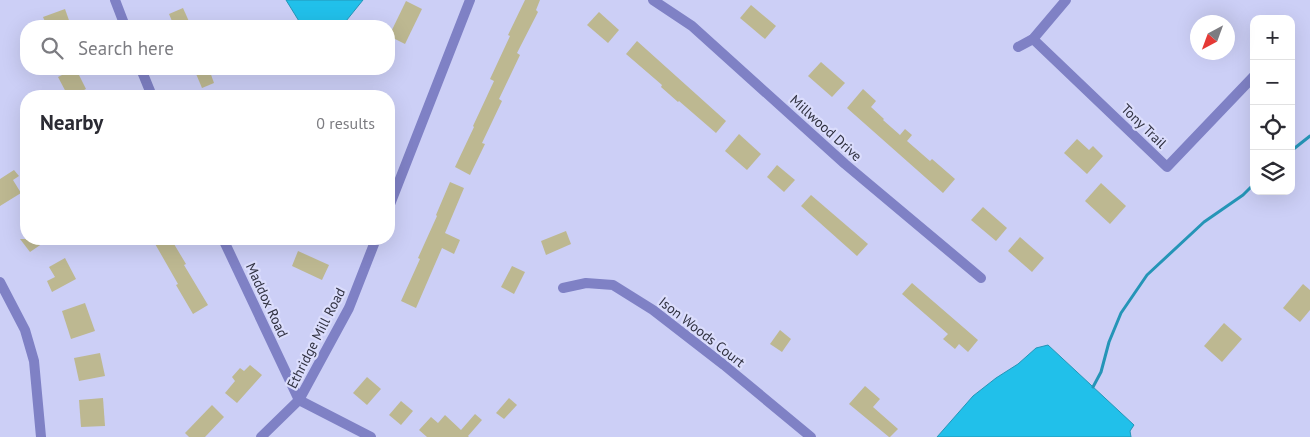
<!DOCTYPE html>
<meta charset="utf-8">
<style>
:root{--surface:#fff;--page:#f7f7f7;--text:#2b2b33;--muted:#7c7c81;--line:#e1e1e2}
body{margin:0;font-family:"PT Sans",sans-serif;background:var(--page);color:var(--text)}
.controls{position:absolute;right:15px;top:15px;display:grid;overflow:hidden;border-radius:10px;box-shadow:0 5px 20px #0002}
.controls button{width:45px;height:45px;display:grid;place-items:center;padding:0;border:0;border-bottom:1px solid var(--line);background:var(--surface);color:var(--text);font:25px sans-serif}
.compass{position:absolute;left:1190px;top:15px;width:45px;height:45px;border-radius:50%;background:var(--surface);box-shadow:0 5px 20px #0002;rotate:221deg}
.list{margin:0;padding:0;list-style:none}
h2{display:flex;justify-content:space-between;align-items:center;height:65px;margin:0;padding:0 20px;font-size:21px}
h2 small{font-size:16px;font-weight:400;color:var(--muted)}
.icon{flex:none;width:28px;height:28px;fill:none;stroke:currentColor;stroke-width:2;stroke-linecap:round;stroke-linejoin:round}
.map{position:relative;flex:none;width:1310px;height:437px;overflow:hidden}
.search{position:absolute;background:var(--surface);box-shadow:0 5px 20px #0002;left:20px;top:20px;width:375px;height:55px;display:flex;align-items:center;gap:12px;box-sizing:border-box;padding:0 18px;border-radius:20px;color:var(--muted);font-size:19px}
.panel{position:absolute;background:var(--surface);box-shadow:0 5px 20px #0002;left:20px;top:90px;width:375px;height:155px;border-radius:20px}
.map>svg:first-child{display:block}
</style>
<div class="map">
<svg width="1310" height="437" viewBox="0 0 1310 437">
<rect width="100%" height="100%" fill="#cccff6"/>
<g fill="#21c0ea" stroke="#2595b7">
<path d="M286,0H363L342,26H302Z"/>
<path d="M1048,345L1134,425L1130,431L1131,437H937L973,396L996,378L1018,364L1036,348Z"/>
</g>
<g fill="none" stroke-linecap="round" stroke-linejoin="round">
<g stroke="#2595b7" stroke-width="3">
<path d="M1291,151L1310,136"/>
<path d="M1093,387L1101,372L1109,342L1121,313L1147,275L1204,222L1243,195L1254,184"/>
</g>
</g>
<g fill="#bdb891">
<path d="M525,0H540L536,10L538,12L517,53L520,55L499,99L502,101L482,143L485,144L470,175L455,167L474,127L473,126L494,81L490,79L510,36L508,35Z"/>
<path d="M406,1L422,9L405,44L389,36Z"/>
<path d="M751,5L776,26L765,39L740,18Z"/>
<path d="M183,8L191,26H174L169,14Z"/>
<path d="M65,9L71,26H47L43,17Z"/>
<path d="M599,12L619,30L608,43L587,25Z"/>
<path d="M637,41L726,121L716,133L679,101L678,102L661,87L662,85L626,54Z"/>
<path d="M821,62L845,83L832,97L808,76Z"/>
<path d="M64,69H76L86,89L72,96H68L58,77L66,73Z"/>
<path d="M194,69H209L214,83L202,88Z"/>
<path d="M863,89L876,101L871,107L884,119L883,120L900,135L905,129L912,135L907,141L930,161L932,159L955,179L943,193L847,108Z"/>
<path d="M739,134L761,154L747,170L725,151Z"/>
<path d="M1077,139L1089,150L1093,146L1103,156L1087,174L1064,153Z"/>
<path d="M777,165L795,180L784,192L767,177Z"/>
<path d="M14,170L19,176L13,180L21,193L0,206V179Z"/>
<path d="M450,182L464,188L445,233L460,240L454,254L442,248L416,308L401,301L420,259L418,258L437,216L436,215Z"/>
<path d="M1101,183L1126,206L1110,224L1085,201Z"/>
<path d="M811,195L868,244L857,256L801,206Z"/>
<path d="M983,207L1007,228L996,241L971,220Z"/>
<path d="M566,231L571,244L546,255L541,241Z"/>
<path d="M1020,237L1044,258L1032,272L1008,251Z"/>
<path d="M20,239H49L30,252Z"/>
<path d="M160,239H171L186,264L184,265L208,305L193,314L176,285L178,284L154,242Z"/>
<path d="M298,251L329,265L322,280L292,266Z"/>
<path d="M65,258L76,279L52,292L47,281L55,277L49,267Z"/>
<path d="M512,266L525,272L514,294L501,287Z"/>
<path d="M912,283L978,340L968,352L959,344L955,349L943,339L948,334L902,294Z"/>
<path d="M1303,284L1310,290V310L1300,322L1283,308Z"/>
<path d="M85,303L95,331L71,339L62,311Z"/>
<path d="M1224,323L1242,339L1222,362L1204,346Z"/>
<path d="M780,330L791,339L782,352L770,344Z"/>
<path d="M100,353L105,376L79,381L74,358Z"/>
<path d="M250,365L262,375L237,403L225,393L235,381L232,377L240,368L244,371Z"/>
<path d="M367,377L381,389L367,405L353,393Z"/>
<path d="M865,386L880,399L873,407L898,429L890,437H889L849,404Z"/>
<path d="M103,398L105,426L81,427L79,400Z"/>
<path d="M509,398L517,405L504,419L496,413Z"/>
<path d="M401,401L413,411L401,425L389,415Z"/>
<path d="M212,405L224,417L205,437H189L185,433Z"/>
<path d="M475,414L482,420L468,436L469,437H427L419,430L431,417L438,423L445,415L461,430Z"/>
</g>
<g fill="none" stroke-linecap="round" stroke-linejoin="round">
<g stroke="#7f81c5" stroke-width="10">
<path d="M115,0L125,26"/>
<path d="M653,0L692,26L845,164L981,278"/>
<path d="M1033,39L1167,167L1254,76"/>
<path d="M1018,47L1033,39L1066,0"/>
<path d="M141,69L152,96"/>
<path d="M389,207L470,0"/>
<path d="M223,239L299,400L371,437"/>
<path d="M0,282L25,330L34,361L41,437"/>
<path d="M563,288L586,283L613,285L653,310L724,365L811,437"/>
<path d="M261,437L299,400L349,308L376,239"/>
</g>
</g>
<g text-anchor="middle" stroke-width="4.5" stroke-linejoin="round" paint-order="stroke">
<g font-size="14" fill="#2f303f" stroke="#dbddfc">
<text transform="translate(1144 126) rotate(44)" y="5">Tony Trail</text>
<text transform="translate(826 128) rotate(42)" y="5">Millwood Drive</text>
<text transform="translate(267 300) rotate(65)" y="5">Maddox Road</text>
<text transform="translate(702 332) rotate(38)" y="5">Ison Woods Court</text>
<text transform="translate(316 338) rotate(-63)" y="5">Ethridge Mill Road</text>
</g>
</g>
</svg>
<div class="controls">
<button>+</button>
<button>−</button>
<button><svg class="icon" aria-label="locate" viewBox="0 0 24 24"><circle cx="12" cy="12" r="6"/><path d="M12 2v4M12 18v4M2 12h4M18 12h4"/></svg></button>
<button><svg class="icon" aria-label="layers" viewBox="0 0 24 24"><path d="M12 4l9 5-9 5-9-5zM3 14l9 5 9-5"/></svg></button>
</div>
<svg class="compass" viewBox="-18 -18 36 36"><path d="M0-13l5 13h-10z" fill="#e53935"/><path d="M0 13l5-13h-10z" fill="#7c7c81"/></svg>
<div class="search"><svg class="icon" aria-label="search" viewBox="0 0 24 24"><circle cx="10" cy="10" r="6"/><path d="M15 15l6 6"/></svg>Search here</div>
<section class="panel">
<h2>Nearby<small>0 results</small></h2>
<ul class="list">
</ul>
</section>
</div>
